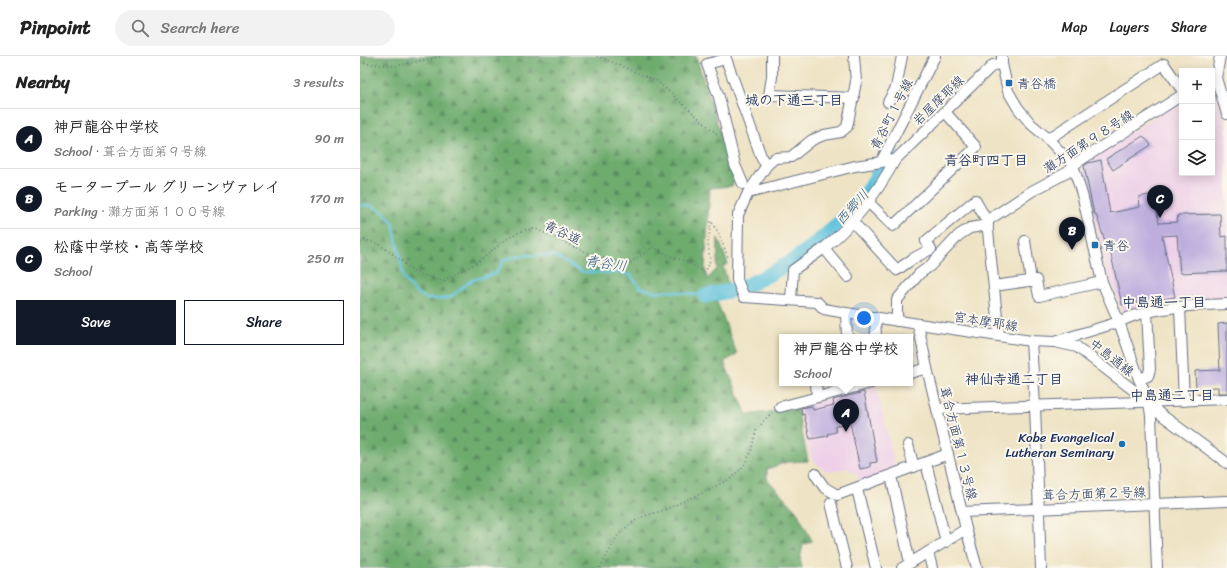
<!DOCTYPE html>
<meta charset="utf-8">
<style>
:root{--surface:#fff;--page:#f2f2f2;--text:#222;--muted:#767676;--line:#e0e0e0;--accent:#111827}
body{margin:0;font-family:Sriracha,"Klee One",sans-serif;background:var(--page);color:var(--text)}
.controls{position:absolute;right:12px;top:12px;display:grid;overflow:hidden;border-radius:0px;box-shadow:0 2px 10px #0003}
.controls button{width:36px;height:36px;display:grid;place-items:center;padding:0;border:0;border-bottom:1px solid var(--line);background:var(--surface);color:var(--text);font:20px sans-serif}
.you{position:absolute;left:504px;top:262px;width:14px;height:14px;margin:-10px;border:3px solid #fff;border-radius:50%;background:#1a73e8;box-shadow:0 0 0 6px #1a73e833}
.badge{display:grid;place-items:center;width:26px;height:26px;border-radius:50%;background:var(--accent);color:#fff;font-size:13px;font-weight:700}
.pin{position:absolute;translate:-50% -33px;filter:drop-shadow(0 1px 2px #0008)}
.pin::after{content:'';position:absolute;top:21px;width:14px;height:12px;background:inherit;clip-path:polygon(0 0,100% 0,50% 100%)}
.popup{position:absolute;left:419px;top:278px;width:134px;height:52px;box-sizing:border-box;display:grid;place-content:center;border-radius:0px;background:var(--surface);filter:drop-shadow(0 1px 3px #0005);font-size:13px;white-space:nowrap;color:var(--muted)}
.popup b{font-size:15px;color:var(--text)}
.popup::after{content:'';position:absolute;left:50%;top:100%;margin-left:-8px;border:8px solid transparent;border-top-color:var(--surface)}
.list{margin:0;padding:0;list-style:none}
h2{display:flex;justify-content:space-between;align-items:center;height:52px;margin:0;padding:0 16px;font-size:17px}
h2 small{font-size:13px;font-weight:400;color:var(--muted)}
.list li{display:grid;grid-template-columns:26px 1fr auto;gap:12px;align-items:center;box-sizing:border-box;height:60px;padding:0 16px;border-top:1px solid var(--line)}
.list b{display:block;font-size:15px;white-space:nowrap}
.list p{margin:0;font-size:13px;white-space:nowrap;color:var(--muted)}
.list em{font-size:13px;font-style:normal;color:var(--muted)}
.actions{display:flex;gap:8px;padding:12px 16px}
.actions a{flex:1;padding:9px 0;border:1px solid var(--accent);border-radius:0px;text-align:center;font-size:14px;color:var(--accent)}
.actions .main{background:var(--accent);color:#fff}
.icon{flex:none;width:22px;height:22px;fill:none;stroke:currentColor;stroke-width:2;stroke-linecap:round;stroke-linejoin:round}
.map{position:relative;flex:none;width:867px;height:512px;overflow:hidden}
header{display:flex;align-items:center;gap:24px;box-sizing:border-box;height:56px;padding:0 20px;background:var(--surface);border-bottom:1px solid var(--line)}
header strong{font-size:19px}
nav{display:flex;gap:22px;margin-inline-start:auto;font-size:14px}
.search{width:280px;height:36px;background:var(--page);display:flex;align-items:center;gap:10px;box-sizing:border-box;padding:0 14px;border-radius:22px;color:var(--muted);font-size:15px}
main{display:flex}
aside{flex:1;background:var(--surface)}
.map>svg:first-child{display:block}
</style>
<header>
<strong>Pinpoint</strong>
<div class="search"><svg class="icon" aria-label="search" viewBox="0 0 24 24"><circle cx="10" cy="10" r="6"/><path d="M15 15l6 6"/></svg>Search here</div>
<nav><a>Map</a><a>Layers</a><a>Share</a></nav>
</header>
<main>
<aside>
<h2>Nearby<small>3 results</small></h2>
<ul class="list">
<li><span class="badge">A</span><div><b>神戸龍谷中学校</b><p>School · 葺合方面第９号線</p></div><em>90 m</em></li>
<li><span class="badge">B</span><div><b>モータープール グリーンヴァレイ</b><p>Parking · 灘方面第１００号線</p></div><em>170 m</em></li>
<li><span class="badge">C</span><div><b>松蔭中学校・高等学校</b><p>School</p></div><em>250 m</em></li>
</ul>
<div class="actions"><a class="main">Save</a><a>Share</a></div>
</aside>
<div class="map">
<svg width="867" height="512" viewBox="0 0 867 512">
<defs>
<pattern id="forest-firs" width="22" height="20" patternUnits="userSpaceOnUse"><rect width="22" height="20" fill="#6eac6e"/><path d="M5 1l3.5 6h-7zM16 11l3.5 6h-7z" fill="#5a8c5e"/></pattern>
</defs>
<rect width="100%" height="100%" fill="#fbf7ec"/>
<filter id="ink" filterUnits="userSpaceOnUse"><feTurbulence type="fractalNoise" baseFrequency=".025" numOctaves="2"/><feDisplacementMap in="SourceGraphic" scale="8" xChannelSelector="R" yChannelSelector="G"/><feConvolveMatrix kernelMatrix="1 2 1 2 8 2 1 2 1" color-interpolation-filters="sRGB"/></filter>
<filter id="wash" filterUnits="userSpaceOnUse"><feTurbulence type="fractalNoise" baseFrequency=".012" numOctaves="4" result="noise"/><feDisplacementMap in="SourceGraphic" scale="16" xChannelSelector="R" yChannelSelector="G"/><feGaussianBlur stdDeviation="0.9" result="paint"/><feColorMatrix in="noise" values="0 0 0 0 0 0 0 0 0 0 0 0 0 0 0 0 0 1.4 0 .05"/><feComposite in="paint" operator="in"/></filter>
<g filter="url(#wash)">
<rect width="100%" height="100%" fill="#eee3c4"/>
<g fill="#eed0e8">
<path d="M854,27L867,71V244L782,251L763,257L744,207L722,108L822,43V117H852V28Z"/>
<path d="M516,329L536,414L502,427L496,418L487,412L468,416L451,403L438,350Z"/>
</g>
<path fill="url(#forest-firs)" stroke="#446e66" d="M0,0H336L375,124L372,130L350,132L345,212L347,223L357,213L358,182L368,208L363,210L369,230L356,243L377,298L364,306L387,359L437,352L448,405L427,406L407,413V423L436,454L452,485L443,489L440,503L442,512H0Z"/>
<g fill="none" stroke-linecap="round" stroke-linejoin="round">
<path stroke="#5dc1db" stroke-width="2.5" d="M0,150L10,149L23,156L33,167L44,223L55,236L67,243H81L91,241L110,225L136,217L144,204L156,200L176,199L194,200L223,216L259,217L271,219L279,231L296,236L310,235L345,240"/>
<path stroke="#5dc1db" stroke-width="15" d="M345,240C359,237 374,235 387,229C433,210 481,172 510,131C518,120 525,106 531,94"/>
</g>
<g id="blocks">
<g fill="#bdaede">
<path d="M783,80L791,89L753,114L746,103Z"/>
<path d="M741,104L750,157L780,151L779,141L793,138L799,167L817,166L818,159L860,158L861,181L867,180V215L820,217L817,179L802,180L815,241L762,249L748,185L745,186L736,158H734L724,110L728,107Z"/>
<path d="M867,267V337H858V331L836,332L835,315L860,314L858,268Z"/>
<path d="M504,336L517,406L510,407V411L500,413L490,366L475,370L476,376L467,378L468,380L450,383L444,358L442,359L441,352L452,350L453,354L474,349L473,344Z"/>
</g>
</g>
</g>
<g filter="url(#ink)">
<use href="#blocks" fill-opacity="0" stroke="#656e82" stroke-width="1"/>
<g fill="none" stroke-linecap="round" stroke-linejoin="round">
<defs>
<g id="minor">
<path d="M365,0L402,103L407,109"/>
<path d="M412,0V21L409,39L494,42"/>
<path d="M494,0L496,26L487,71L481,76L464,79L452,84L431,101L415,102L407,109L388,137L378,159L377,224L384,241L457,246L464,253L486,257L671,285L694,286L759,266C787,251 835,249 867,248"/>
<path d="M642,0V8L648,35L658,52L671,68L684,79L713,109L723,142L742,226L759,266L779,323L789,346L799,357L867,407"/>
<path d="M860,0L856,22L867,58"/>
<path d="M366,3L347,8L359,41L375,109L383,128"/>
<path d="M528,46L536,32L542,0"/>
<path d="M688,83L804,8L822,34"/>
<path d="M521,106L575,0"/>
<path d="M388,137L495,110L535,104"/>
<path d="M508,146L533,170L616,91L585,56"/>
<path d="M492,165L537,214L554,202L571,193L566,185L615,144L627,165L639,280"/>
<path d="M627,165L672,135L708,116L713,109L822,39"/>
<path d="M665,185L671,225"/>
<path d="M464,192L488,221"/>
<path d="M634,230L676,224L679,240L742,226"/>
<path d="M431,243L433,214C443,207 453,200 463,193C493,169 517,137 535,104L633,9L642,8"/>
<path d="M820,252L824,345"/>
<path d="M486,257L487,281"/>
<path d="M515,261L516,281"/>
<path d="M537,265V244L559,218L570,210L599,179L610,172L628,169"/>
<path d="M558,268L567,312L606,473L617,512"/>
<path d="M671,285L675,350L681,512"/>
<path d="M695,286L717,291L789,346L791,360L797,512"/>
<path d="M550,317L567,312"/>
<path d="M779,323L788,320L790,313L787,256"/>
<path d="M456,327L457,341"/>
<path d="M420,351L511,327"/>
<path d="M577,353L867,343"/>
<path d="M548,389L554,411"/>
<path d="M566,407L586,486"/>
<path d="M455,418L464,431L477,439L588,398"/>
<path d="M531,420L550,507"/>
<path d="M497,433L516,512"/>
<path d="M471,447L487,512"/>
<path d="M602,456L867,445"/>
<path d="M568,496L572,512"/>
<path d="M542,512L606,473"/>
</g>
</defs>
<use href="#minor" stroke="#656e82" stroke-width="12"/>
<g stroke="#656e82" stroke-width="1.5" stroke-dasharray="1 3" stroke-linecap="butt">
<path d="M237,0L297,25L359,80"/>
<path d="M0,7L36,10L83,0"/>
<path d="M0,185L5,184L19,188L42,205L53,216L83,225C94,218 105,213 116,207C135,195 152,172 176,173C207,187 236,204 270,207L293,191L310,200L325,205L344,216L348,211L350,204L348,187L351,165L358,176L368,201"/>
<path d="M240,512L258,479L270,468L282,461L304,454L344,436L372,422L384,409L391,396L396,375L406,362L412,357"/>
</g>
<use href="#minor" stroke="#fff" stroke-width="10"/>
</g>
</g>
<g fill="#1f6fb2" stroke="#fbf7ec" stroke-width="1.5">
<rect x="645" y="23" width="8" height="8" rx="2"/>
<rect x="731" y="185" width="8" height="8" rx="2"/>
<circle cx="762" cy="388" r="4"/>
</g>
<g text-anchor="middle" stroke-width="4" stroke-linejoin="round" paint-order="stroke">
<g font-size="13" fill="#1b2f5e" stroke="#fbf7ec" text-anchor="start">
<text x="657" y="32">青谷橋</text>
<text x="743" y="194">青谷</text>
<text x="754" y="386" text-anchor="end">Kobe Evangelical<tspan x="754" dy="15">Lutheran Seminary</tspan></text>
</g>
<g font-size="13" fill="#1b2f5e" stroke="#fbf7ec">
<text transform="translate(578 44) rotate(-44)" y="5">岩屋摩耶線</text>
<text transform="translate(531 58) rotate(-63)" y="5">青谷町１号線</text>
<text transform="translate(728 85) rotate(-33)" y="5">灘方面第９８号線</text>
<text transform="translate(203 176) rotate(25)" y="5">青谷道</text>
<text transform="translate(626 265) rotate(9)" y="5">宮本摩耶線</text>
<text transform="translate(752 301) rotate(38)" y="5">中島通線</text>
<text transform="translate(599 387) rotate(76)" y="5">葺合方面第１３号線</text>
<text transform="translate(734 437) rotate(-2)" y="5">葺合方面第２号線</text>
</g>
<g font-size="14" font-weight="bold" fill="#1b2f5e" stroke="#fbf7ec">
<text x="434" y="49">城の下通三丁目</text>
<text x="626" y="109">青谷町四丁目</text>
<text x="804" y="251">中島通一丁目</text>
<text x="654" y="328">神仙寺通二丁目</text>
<text x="812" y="344">中島通二丁目</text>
</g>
<g font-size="14" font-style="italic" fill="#2f5b84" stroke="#fbf7ec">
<text transform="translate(492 151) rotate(-48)" y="5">西郷川</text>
<text transform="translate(246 207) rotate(8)" y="5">青谷川</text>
</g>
</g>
</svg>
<div class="controls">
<button>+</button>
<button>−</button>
<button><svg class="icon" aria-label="layers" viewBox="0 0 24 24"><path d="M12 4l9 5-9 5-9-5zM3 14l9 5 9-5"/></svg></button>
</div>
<div class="you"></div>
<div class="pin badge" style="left:486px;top:376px">A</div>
<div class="popup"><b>神戸龍谷中学校</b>School</div>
<div class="pin badge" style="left:712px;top:194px">B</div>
<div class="pin badge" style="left:800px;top:162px">C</div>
</div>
</main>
